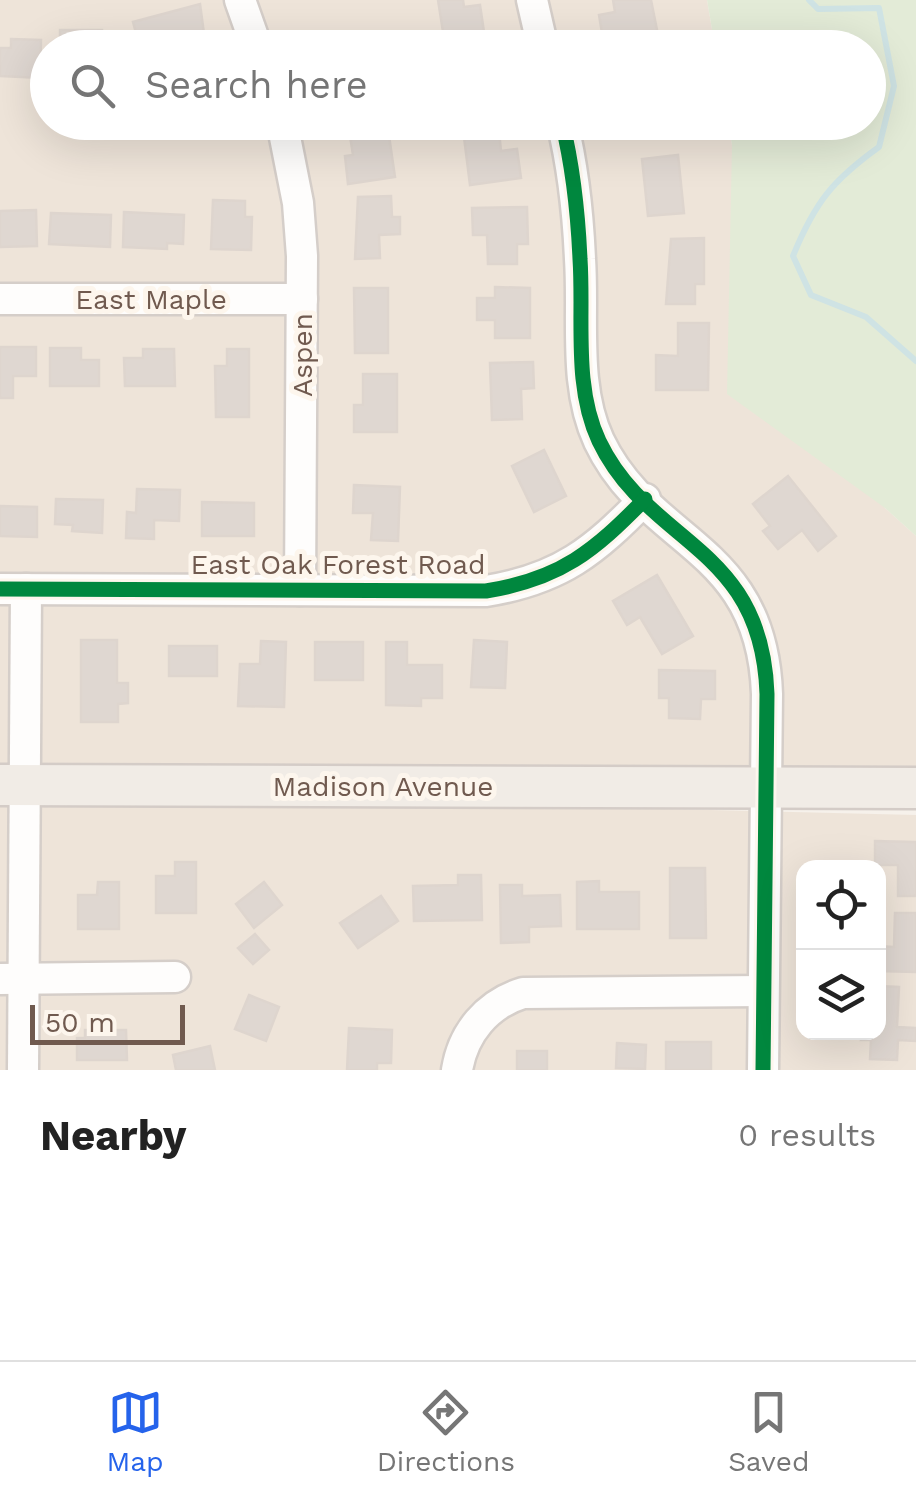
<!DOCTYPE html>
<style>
:root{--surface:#fff;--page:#f2f2f2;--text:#222;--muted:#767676;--line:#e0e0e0;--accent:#2563eb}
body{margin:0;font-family:"Work Sans",sans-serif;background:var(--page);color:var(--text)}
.controls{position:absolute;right:30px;bottom:30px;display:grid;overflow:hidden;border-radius:20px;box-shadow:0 10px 40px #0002}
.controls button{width:90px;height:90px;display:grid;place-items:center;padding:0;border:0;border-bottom:2px solid var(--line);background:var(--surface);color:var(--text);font:50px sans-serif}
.scale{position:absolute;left:30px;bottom:25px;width:155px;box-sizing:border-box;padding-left:10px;border:5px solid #705a4f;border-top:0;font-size:28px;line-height:35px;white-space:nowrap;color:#705a4f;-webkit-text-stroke:8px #fdf6ed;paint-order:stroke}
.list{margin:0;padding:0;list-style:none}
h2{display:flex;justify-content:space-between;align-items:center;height:130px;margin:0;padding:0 40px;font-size:42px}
h2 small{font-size:32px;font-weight:400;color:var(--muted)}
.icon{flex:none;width:55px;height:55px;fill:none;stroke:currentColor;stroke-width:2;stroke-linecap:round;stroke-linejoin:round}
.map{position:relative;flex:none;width:916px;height:1070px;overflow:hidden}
.search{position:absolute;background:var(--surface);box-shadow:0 10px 40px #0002;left:30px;right:30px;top:30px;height:110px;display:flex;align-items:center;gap:25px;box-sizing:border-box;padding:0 35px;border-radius:55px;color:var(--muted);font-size:38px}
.sheet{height:290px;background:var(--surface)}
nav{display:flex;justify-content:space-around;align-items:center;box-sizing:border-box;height:140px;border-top:2px solid var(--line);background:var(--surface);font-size:28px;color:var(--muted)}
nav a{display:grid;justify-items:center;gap:5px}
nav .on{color:var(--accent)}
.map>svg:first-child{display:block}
</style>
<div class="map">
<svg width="916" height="1070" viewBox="0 0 916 1070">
<rect width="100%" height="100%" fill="#f6f1eb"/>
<g fill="#eee4d9" fill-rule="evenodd">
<path d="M0,0H707L715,47L48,48V122L728,123L732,145L885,508L916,536V786L0,770Z"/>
<path d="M0,793L916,815V1070H0ZM804,868H878V1032H804Z"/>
</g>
<path fill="#e3ebd7" d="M707,0H916V536L885,508L727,394L732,145L728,123L868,122V48L715,47Z"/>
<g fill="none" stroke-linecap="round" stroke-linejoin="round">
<path stroke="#cfe3e4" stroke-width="6" d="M809,0L818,9L879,8L894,86L879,147C833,180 815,202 793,256L811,295L866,317L916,361"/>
</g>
<g fill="#dfd7d1" stroke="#ded5ce" stroke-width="2.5">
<path d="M438,0H463L464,7L480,5L484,32L444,38Z"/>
<path d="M613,0H651L658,35L604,45L599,15L615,12Z"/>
<path d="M200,4L205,41L182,48H140L133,22Z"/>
<rect x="60" y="30" width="42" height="18"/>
<path d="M11,39L41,40L40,78L0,76V48H11Z"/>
<path d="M387,122L395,177L348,184L345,156L353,155L348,123Z"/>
<path d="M621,122H657L658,129L624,136Z"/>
<path d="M499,132L501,151L517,149L521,178L470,185L464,137Z"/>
<path d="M678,155L684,213L648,216L642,159Z"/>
<path d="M391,196L392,217H400V234L379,235L380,258L355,259L358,197Z"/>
<path d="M213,200L245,201V217H252L251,250L211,249Z"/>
<path d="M527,207L528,244H517V264H488L487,235H473L472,208Z"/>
<path d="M36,210L37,246L0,247V211Z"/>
<path d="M124,212L184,215L183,244L167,243V249L123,247Z"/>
<path d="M51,213L111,215L110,247L49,244Z"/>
<path d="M704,238V284H695V304H666L671,239Z"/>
<path d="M495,287L530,288V338H495V320H477V298H495Z"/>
<path d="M354,288H388V353H355Z"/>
<path d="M678,323H709L708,390H656V355L678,356Z"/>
<path d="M0,347H36V376H13V398H0Z"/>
<path d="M50,348H81V360H99V386H50Z"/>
<path d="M143,349H174L175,386H125L124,358H143Z"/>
<path d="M227,349H249V417H216L215,366H227Z"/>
<path d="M533,362L534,388L521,389L522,419L492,420L490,363Z"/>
<path d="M363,374H397V432H354V405H363Z"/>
<path d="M544,450L566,496L534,512L512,466Z"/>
<path d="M788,476L836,536L818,551L802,530L778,549L763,531L770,526L753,504Z"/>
<path d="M354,485L400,487L398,541L371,540L373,513H353Z"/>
<path d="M137,489L180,490L179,521L154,520V539L126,538L127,512L136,513Z"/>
<path d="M56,499L103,500L102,533L72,531L73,525L55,524Z"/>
<path d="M202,502L254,503V536H202Z"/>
<path d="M0,506L37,507V537L0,536Z"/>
<path d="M657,575L693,636L662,654L640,617L627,625L613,601Z"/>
<path d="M81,640H117V683H128V703L118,704V722H81Z"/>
<path d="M474,640L507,642L505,688L471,687Z"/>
<path d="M261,641L286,642L284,707L238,706L240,664H260Z"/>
<rect x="315" y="642" width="48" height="38"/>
<path d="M386,642H407V665H442V698H421V706L386,705Z"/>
<rect x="169" y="646" width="48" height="30"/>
<path d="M659,670L715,671V699H701L700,719L669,718V698H659Z"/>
<path d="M875,841L916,842V896H898V865H875Z"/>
<path d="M175,862H196V913H156V876H175Z"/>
<path d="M670,868H705L706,938H670Z"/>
<path d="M458,875H481L482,920L414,921L413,886L458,885Z"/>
<path d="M599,881V892H639V929H577V882Z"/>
<path d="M98,882H119V929H78V895H97Z"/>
<path d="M264,882L282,905L254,928L236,904Z"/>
<path d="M500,885H522V896L560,895L561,926L529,927V942L501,943Z"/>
<path d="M381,896L398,921L358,948L340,923Z"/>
<path d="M895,913H916V972L878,971V946L894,947Z"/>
<path d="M255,934L269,950L253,964L238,948Z"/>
<path d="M878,986L899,987L897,1027L916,1028V1041L898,1040L897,1060L870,1059L871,1040H861L862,1032H878Z"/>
<path d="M249,995L279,1007L266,1041L235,1029Z"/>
<path d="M349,1028L392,1030L391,1063H377V1070H347Z"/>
<path d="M85,1030H126L127,1060H77V1038H85Z"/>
<rect x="666" y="1042" width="45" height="28"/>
<path d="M617,1043L646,1045L645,1069L616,1068Z"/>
<path d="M210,1046L215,1070H176L173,1055Z"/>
<rect x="517" y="1051" width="30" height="19"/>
</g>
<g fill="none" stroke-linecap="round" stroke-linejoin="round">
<defs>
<g id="minor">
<path d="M240,0L257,48"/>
<path d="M532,0L543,48"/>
<path d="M282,122L298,203L302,256L300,590"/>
<path d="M562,122C573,167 578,214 580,259C584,318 573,386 599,441C649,546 762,544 767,694L763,1070"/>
<path d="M0,299H302"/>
<path d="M0,589L486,591C561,579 594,551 645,499"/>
<path d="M0,979L175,977"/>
<path d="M23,1070L26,589"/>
<path d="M457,1070C463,1033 487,1004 523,993L763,991"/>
</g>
<path id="major" d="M0,785L916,788"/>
</defs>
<use href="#minor" stroke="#d5cec9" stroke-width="35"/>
<use href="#major" stroke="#d4ccc7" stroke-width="45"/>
<use href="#minor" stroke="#fefdfc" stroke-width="30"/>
<use href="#major" stroke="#f1ece6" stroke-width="40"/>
<defs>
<g id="cycleway">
<path d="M562,122C573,167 578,214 580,259C584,318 573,386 599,441C649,546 762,544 767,694L763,1070"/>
<path d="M0,589L486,591C561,579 594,551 645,499"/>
</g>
</defs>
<use href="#cycleway" stroke="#fdf6ed" stroke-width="21"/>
<use href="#cycleway" stroke="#00873e" stroke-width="15"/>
</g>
<g text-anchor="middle" stroke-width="10" stroke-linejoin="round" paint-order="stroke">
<g font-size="28" fill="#705a4f" stroke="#fdf6ed">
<text x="151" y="309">East Maple</text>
<text transform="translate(302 355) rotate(-90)" y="10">Aspen</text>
<text x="338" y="574">East Oak Forest Road</text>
<text x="383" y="796">Madison Avenue</text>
</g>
</g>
</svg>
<div class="controls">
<button><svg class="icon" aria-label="locate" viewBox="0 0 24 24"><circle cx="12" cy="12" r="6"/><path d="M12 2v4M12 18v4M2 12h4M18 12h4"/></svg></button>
<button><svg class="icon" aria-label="layers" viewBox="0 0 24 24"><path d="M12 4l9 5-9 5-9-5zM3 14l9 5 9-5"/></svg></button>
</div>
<div class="scale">50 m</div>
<div class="search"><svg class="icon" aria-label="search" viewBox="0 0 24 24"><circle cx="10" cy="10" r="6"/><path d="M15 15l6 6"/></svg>Search here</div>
</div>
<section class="sheet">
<h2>Nearby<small>0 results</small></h2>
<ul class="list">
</ul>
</section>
<nav>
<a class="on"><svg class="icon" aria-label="map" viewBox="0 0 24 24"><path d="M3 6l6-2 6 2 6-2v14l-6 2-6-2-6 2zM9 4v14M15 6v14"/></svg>Map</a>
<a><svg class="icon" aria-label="directions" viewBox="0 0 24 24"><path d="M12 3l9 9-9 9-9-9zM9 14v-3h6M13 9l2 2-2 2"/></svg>Directions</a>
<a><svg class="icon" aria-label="saved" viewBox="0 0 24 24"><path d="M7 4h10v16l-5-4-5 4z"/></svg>Saved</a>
</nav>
